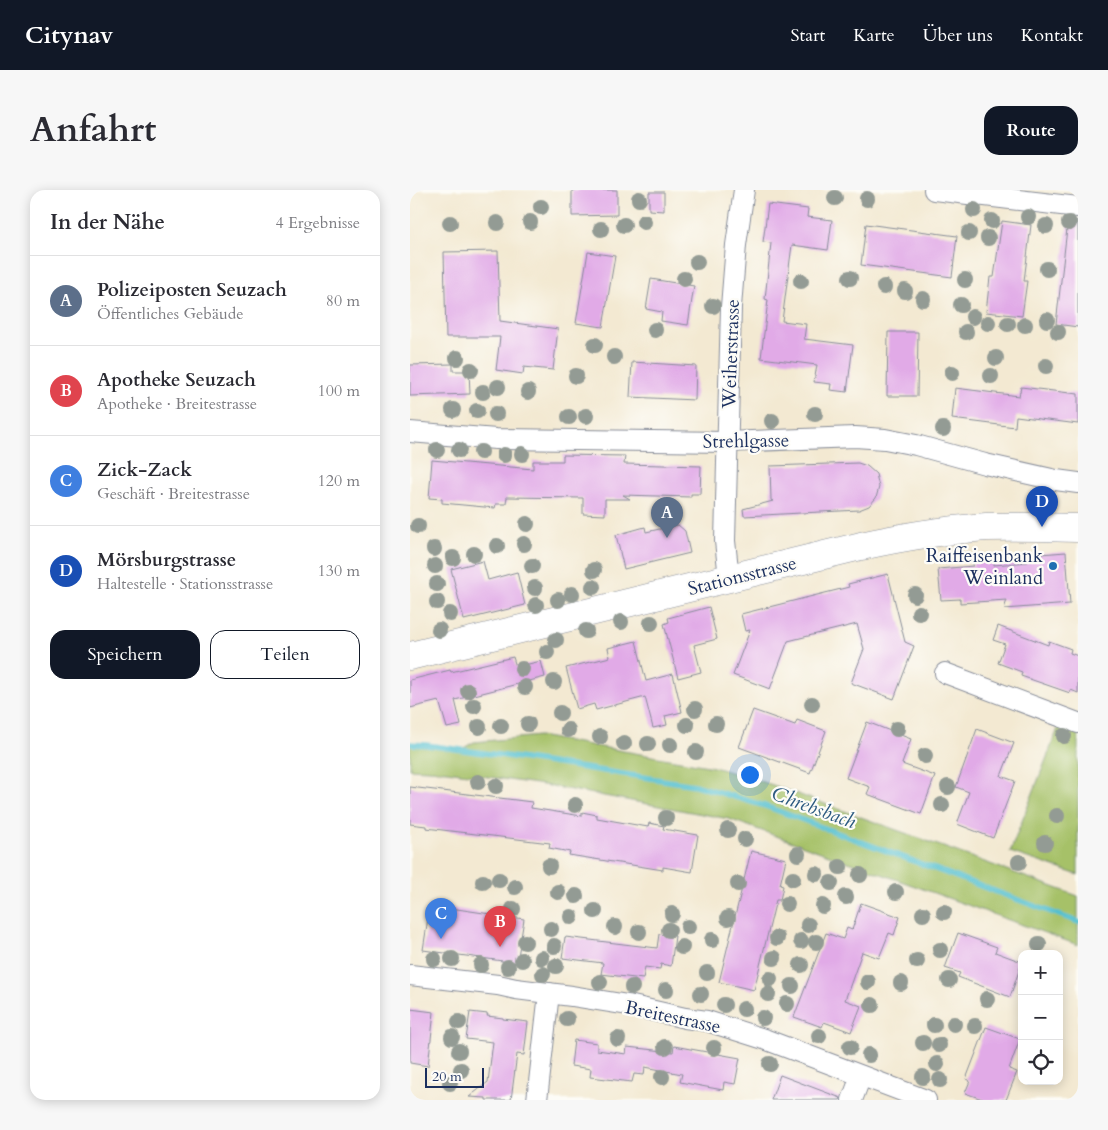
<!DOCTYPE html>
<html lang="de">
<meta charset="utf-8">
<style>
:root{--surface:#fff;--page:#f7f7f7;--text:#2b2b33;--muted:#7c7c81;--line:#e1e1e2;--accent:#111827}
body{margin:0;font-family:Cardo,serif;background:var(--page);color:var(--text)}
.controls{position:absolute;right:15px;bottom:15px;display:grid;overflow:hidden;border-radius:10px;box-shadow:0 2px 12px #0003}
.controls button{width:45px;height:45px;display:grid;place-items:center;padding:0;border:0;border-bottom:1px solid var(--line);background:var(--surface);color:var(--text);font:25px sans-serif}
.scale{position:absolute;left:15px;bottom:12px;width:59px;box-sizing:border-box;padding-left:5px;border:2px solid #1b2f5e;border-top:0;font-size:14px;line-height:18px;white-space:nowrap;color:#1b2f5e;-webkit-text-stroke:4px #fdfcf7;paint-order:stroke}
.you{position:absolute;left:339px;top:584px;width:18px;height:18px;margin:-12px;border:4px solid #fff;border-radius:50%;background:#1a73e8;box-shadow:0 0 0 8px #1a73e833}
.badge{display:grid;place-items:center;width:32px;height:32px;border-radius:50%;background:var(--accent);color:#fff;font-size:16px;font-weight:700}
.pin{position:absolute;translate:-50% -41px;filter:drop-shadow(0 1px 2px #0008)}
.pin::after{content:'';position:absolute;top:26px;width:18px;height:15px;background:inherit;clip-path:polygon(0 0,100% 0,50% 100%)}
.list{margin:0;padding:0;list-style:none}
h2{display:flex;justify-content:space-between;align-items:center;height:65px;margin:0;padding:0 20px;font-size:21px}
h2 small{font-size:16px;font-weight:400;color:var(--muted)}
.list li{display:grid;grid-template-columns:32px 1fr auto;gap:15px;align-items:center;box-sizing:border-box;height:90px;padding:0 20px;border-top:1px solid var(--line)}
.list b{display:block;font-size:19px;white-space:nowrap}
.list p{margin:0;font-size:16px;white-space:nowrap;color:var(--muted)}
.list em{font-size:16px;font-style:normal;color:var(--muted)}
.actions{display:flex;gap:10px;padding:15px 20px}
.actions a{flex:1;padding:11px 0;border:1px solid var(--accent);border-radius:15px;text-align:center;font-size:18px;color:var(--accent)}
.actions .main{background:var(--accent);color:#fff}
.icon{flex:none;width:28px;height:28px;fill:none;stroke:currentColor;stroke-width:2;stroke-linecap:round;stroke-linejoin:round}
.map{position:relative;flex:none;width:668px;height:910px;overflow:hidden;border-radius:15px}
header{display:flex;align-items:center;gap:30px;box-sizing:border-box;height:70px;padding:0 25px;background:var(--accent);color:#fff}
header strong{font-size:24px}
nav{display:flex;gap:28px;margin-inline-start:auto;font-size:18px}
.intro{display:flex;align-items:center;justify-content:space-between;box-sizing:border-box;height:120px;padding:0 30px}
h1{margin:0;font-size:35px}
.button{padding:12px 22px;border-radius:15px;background:var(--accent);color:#fff;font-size:18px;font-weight:700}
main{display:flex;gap:30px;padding:0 30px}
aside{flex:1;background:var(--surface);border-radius:15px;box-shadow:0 2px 12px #0003}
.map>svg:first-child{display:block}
</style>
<header>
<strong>Citynav</strong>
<nav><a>Start</a><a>Karte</a><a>Über uns</a><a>Kontakt</a></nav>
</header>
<div class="intro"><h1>Anfahrt</h1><a class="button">Route</a></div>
<main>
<aside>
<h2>In der Nähe<small>4 Ergebnisse</small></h2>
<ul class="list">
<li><span class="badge" style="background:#5c6f8a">A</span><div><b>Polizeiposten Seuzach</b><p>Öffentliches Gebäude</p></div><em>80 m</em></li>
<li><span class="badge" style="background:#e0444e">B</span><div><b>Apotheke Seuzach</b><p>Apotheke · Breitestrasse</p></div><em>100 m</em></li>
<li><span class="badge" style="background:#3f7fe0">C</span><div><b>Zick-Zack</b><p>Geschäft · Breitestrasse</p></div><em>120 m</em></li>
<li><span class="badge" style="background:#1a4fb4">D</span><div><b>Mörsburgstrasse</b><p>Haltestelle · Stationsstrasse</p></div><em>130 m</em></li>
</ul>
<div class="actions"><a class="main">Speichern</a><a>Teilen</a></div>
</aside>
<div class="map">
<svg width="668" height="910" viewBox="0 0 668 910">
<rect width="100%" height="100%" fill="#fdfcf7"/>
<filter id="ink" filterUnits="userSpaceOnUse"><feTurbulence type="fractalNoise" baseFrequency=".02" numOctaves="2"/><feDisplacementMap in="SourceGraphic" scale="10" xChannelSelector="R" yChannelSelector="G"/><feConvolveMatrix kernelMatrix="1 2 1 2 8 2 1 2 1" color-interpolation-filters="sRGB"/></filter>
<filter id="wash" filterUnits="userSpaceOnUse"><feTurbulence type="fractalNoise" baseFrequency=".0096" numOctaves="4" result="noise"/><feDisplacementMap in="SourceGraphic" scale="20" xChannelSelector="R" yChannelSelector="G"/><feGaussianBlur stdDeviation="1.12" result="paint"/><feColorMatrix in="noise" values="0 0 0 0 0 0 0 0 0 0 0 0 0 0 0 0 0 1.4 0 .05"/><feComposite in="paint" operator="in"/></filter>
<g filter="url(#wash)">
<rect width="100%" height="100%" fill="#f3e9d2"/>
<g fill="#a6c167" stroke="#607862">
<path d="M651,531L668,537V685L600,662Z"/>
<path d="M129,546L304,577L363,595L668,706V755L319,629L140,596L37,581L0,579V555L48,561L64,552Z"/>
</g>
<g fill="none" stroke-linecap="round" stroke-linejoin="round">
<path stroke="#55c0cf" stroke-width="5.5" d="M0,554L16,555L89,565L285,595L355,616L668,732"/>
</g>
<g id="blocks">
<g fill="#e1aae7">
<path d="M162,0H207V25L162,26Z"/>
<path d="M239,2H254V21L239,20Z"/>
<path d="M358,14L398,19L397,27L422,30L418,60L382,55L372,131L396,134L394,149L443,155L437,202L420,200L421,194L404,192L407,175L351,168L358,110L355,109L361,53L353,52Z"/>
<path d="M658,30L668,31V137L646,134Z"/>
<path d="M592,31L621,35L614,91H617L612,126L576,122L580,87H584Z"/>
<path d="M456,34L547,46L542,87L451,75Z"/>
<path d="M88,61L90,131L148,139L143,180L114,177L113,184L86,180L90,147H36L34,62Z"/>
<path d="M178,62L205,66L193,137L166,133Z"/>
<path d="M241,89L284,96L278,135L251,131L252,122L236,119Z"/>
<path d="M478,142H508L507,206H477Z"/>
<path d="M222,172L286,176L285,210L220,207Z"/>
<path d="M43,174V181H59L60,204L0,206V175Z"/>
<path d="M611,197L668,204V234L606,226L605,237L542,229L545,198L609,206Z"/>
<path d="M153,265L215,266L214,274L291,276L290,304H281V307L213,305L220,309H195V325L173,324V308L97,307L96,314H86L85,318L32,313V309L19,308L22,270L123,279V271H153Z"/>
<path d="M448,273L457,276L466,284L469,297L466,308L459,316L449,320L334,326L333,319L363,311L361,310L360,276Z"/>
<path d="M268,335L275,341L280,363L214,379L206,345L235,337L236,342Z"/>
<path d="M656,362L660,414L594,419L597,410L550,413V409L531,410L528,379L563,376V370L584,369V375L618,372L617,365Z"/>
<path d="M73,371L78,390L107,382L115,415L54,430L41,379Z"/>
<path d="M478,384L495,452L504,456L484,509L441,493L454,459L447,434L378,451L360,499L323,485L340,440L335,441L331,424L439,397L438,394Z"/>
<path d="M299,417L307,449L284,455L291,482L268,488L254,434L259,432L258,428Z"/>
<path d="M588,436L638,455L639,451L661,459L660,463L668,466V503L661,500L660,503L611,486L612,482L588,473L595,454L583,450Z"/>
<path d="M226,451L236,491L263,484L272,522L255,526L257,535L243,538L235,507L186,520L184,514L167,519L156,478L200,467L198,458Z"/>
<path d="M103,467L106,477L131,471L135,487L45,510L51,535L37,538L29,511L0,518V490L40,480L41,482Z"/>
<path d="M343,520L385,535L387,530L416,541L400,583L329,557Z"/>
<path d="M457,532L501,549L492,574L525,586L511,624L457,604L460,597L436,588Z"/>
<path d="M567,539L604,553L591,586L605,591L583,648L547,634L559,602L546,597Z"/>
<path d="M0,597L122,612L121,618L172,626V622L187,625V628L238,637L239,633L254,636L253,639L288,645L282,682L253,677V680L159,665L160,662L139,658L140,653L16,638V636L0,634Z"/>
<path d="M341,661L376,669L370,695L373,696L370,710H366L344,800L309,792Z"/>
<path d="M451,713L490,727L484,745L479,743L469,768L452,762L435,810L451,816L441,842L414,832L412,837L384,827L416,743L433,749L437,738L442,740Z"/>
<path d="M20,715L114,729L107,773L13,760Z"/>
<path d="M548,743L587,757L585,762L612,772L600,807L548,787L550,783L535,778Z"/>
<path d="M249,744L265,746L261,776L251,774L250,779L235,777L233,789L191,784L193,773L152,768L155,747L247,758Z"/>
<path d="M0,819L24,822L18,876L0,873Z"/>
<path d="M60,822L78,824L77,826L93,828V829L118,832L114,865L107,864L101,910H76V908L59,907L78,892L83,852L56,849Z"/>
<path d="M576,837L610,849L599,879L607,882L596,910H575L555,903L560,891L556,889Z"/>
<path d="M164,850L187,853V860L216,864L217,857L263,862L264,856L330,868L325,894L314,892L313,900L291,896L270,892L272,884L235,877L234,885L224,884L222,892L180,887L181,879L161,876Z"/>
<path d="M370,885L431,908L430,910H361Z"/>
</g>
</g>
</g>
<g filter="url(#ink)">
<use href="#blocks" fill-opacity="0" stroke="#878c98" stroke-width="1"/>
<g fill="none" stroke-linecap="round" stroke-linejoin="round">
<defs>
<g id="minor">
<path d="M524,0L668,17"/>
<path d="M0,242L86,249L317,252L445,247L475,249L506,255L575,274L646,290L668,293"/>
<path d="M319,388L315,351L321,117L326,55L334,0"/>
<path d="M535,483L668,533"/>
<path d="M0,785L88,795L106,799L162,806L218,815L275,828L297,831L357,850L516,910"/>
<path d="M127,910L139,803"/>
<path d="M442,910L451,886"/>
</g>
<path id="secondary" d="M0,466L451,356C492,347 534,340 576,337C607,336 637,337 668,338"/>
</defs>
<use href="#minor" stroke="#878c98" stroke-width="22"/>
<use href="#secondary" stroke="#878c98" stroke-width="29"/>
<use href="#minor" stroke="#fff" stroke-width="20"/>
<use href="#secondary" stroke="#fff" stroke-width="28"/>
</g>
<g fill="#939b94">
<circle cx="425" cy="8" r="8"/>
<circle cx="229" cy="9" r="8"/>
<circle cx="457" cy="9" r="8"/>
<circle cx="131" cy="17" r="8"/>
<circle cx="564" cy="20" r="8"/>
<circle cx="618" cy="27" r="8"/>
<circle cx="582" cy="31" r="8"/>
<circle cx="120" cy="32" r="8"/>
<circle cx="234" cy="32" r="8"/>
<circle cx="40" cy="33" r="8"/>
<circle cx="87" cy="33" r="8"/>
<circle cx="659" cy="33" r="8"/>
<circle cx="214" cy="35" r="8"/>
<circle cx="636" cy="36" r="8"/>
<circle cx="191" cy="39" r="8"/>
<circle cx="559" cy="43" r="8"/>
<circle cx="578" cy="48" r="8"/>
<circle cx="287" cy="72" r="8"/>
<circle cx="637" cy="79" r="8"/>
<circle cx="440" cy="88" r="8"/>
<circle cx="274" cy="89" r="8"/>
<circle cx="555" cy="90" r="8"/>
<circle cx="391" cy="91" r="8"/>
<circle cx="474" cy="97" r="8"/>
<circle cx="495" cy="101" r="8"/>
<circle cx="513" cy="109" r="8"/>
<circle cx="551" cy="115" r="8"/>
<circle cx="303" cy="116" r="8"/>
<circle cx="563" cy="127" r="8"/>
<circle cx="637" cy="130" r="8"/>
<circle cx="578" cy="133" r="8"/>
<circle cx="598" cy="134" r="8"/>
<circle cx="615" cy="135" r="8"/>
<circle cx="245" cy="140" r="8"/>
<circle cx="556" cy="142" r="8"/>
<circle cx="648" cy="142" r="8"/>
<circle cx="185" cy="155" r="8"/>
<circle cx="204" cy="167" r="8"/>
<circle cx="47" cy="168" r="8"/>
<circle cx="586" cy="168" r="8"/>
<circle cx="636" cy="176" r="8"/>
<circle cx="61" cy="180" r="8"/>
<circle cx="542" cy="183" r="8"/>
<circle cx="166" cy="186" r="8"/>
<circle cx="581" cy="186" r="8"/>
<circle cx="88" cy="197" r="8"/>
<circle cx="73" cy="202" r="8"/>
<circle cx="118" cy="202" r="8"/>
<circle cx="43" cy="220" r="8"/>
<circle cx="67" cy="221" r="8"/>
<circle cx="86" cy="224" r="8"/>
<circle cx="405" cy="224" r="8"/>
<circle cx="176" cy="226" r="8"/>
<circle cx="159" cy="227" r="8"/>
<circle cx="362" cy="231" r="8"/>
<circle cx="533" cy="239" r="8"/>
<circle cx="27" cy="260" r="8"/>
<circle cx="49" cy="260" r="8"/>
<circle cx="71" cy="262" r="8"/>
<circle cx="112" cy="264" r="8"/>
<circle cx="94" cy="265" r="8"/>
<circle cx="117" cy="334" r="8"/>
<circle cx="8" cy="336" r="8"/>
<circle cx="114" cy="354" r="8"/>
<circle cx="87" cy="356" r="8"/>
<circle cx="24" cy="359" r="8"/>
<circle cx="64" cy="364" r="8"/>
<circle cx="43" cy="368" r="8"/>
<circle cx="25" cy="376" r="8"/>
<circle cx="122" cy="376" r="8"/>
<circle cx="184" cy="380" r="8"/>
<circle cx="27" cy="394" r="8"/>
<circle cx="183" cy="397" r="8"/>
<circle cx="125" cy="398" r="8"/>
<circle cx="162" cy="404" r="8"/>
<circle cx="505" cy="405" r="8"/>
<circle cx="148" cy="410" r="8"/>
<circle cx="27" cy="412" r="8"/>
<circle cx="126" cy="415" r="8"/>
<circle cx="509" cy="423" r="8"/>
<circle cx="40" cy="424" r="8"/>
<circle cx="211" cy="432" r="8"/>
<circle cx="241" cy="433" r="8"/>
<circle cx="29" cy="440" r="8"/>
<circle cx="176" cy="441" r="8"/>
<circle cx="146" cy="450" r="8"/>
<circle cx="137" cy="462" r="8"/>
<circle cx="112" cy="479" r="8"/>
<circle cx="144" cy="492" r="8"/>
<circle cx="115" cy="497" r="8"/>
<circle cx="58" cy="501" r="8"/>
<circle cx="402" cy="514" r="8"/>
<circle cx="64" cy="516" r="8"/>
<circle cx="285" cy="519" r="8"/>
<circle cx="150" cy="523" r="8"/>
<circle cx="118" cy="534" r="8"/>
<circle cx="306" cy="534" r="8"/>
<circle cx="277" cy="535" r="8"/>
<circle cx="91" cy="536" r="8"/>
<circle cx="69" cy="537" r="8"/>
<circle cx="487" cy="539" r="8"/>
<circle cx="158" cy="540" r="8"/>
<circle cx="654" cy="546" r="8"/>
<circle cx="190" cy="547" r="8"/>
<circle cx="214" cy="553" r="8"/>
<circle cx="238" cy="554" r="8"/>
<circle cx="260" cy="555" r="8"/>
<circle cx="286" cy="562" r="8"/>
<circle cx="515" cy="566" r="8"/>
<circle cx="68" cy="592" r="8"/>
<circle cx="86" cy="596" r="8"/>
<circle cx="538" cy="597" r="8"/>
<circle cx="165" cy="615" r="8"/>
<circle cx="532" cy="615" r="8"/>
<circle cx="647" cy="626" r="8"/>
<circle cx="256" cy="628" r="8"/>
<circle cx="318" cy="640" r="8"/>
<circle cx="335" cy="649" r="8"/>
<circle cx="635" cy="653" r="8"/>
<circle cx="388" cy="664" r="8"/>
<circle cx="609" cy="672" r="8"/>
<circle cx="139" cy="676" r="8"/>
<circle cx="430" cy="677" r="8"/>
<circle cx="406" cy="684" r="8"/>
<circle cx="450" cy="685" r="8"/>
<circle cx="383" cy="689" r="8"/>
<circle cx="89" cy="690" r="8"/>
<circle cx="73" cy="692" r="8"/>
<circle cx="421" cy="693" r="8"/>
<circle cx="328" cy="694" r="8"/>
<circle cx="105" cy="697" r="8"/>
<circle cx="148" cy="702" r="8"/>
<circle cx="486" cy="702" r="8"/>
<circle cx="166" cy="706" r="8"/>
<circle cx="436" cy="707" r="8"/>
<circle cx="377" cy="714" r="8"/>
<circle cx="413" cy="716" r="8"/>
<circle cx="103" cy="719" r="8"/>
<circle cx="185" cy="721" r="8"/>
<circle cx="534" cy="722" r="8"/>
<circle cx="262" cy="724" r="8"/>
<circle cx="513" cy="724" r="8"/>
<circle cx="161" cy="727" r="8"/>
<circle cx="318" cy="728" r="8"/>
<circle cx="398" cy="735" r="8"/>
<circle cx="205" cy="737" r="8"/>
<circle cx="278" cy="737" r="8"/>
<circle cx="141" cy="739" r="8"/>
<circle cx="259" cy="740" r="8"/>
<circle cx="229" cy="742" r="8"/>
<circle cx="367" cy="748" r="8"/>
<circle cx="302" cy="750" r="8"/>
<circle cx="391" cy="751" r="8"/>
<circle cx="115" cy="752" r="8"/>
<circle cx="406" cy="752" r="8"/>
<circle cx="629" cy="754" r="8"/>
<circle cx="144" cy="756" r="8"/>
<circle cx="272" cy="757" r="8"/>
<circle cx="530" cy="760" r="8"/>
<circle cx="132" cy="768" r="8"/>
<circle cx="364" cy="768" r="8"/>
<circle cx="24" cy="769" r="8"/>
<circle cx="42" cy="769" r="8"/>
<circle cx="112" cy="770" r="8"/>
<circle cx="507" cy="771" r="8"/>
<circle cx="71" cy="775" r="8"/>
<circle cx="391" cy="775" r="8"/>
<circle cx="146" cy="776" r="8"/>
<circle cx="98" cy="777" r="8"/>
<circle cx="297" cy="783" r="8"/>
<circle cx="133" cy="784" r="8"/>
<circle cx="360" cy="789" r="8"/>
<circle cx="539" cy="790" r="8"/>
<circle cx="190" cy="792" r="8"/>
<circle cx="458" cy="792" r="8"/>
<circle cx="491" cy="793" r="8"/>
<circle cx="382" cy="796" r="8"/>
<circle cx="222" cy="797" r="8"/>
<circle cx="256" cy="800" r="8"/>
<circle cx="291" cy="804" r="8"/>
<circle cx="358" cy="804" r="8"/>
<circle cx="577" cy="809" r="8"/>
<circle cx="377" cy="814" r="8"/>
<circle cx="314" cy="815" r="8"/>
<circle cx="462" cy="815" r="8"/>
<circle cx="334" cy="819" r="8"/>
<circle cx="353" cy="828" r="8"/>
<circle cx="157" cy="829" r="8"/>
<circle cx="49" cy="832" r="8"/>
<circle cx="544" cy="834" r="8"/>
<circle cx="524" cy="835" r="8"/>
<circle cx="565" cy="836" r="8"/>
<circle cx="409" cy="846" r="8"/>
<circle cx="42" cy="847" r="8"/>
<circle cx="208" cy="849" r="8"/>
<circle cx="513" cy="853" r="8"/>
<circle cx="529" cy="855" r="8"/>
<circle cx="255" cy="857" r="8"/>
<circle cx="440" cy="857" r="8"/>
<circle cx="304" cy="858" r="8"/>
<circle cx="49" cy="861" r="8"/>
<circle cx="459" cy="865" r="8"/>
<circle cx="360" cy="874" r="8"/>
<circle cx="527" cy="874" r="8"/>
<circle cx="51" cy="880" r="8"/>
<circle cx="252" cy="887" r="8"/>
<circle cx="513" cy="887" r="8"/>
<circle cx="530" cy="890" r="8"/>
<circle cx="40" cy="893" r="8"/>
</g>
</g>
<circle fill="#1f6fb2" stroke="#fdfcf7" stroke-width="2" cx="643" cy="376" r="5"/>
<g text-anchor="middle" stroke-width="4.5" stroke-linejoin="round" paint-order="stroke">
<g font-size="19" fill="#1b2f5e" stroke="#fdfcf7">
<text transform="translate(320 164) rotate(-88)" y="7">Weiherstrasse</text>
<text transform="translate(336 250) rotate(-1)" y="7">Strehlgasse</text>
<text transform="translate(332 385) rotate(-14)" y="7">Stationsstrasse</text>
<text transform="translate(263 826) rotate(12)" y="7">Breitestrasse</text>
</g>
<g font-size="19" fill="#1b2f5e" stroke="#fdfcf7" text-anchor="end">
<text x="633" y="372">Raiffeisenbank<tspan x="633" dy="22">Weinland</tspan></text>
</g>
<g font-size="20" font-style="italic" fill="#2c5a80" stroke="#fdfcf7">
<text transform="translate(404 617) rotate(20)" y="7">Chrebsbach</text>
</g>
</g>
</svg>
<div class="controls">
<button>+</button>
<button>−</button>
<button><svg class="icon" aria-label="locate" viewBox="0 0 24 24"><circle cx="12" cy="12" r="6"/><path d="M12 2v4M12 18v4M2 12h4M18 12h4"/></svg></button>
</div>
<div class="scale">20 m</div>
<div class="you"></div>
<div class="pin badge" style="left:257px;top:348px;background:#5c6f8a">A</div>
<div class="pin badge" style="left:90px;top:757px;background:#e0444e">B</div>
<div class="pin badge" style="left:31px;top:749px;background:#3f7fe0">C</div>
<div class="pin badge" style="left:632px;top:337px;background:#1a4fb4">D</div>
</div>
</main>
